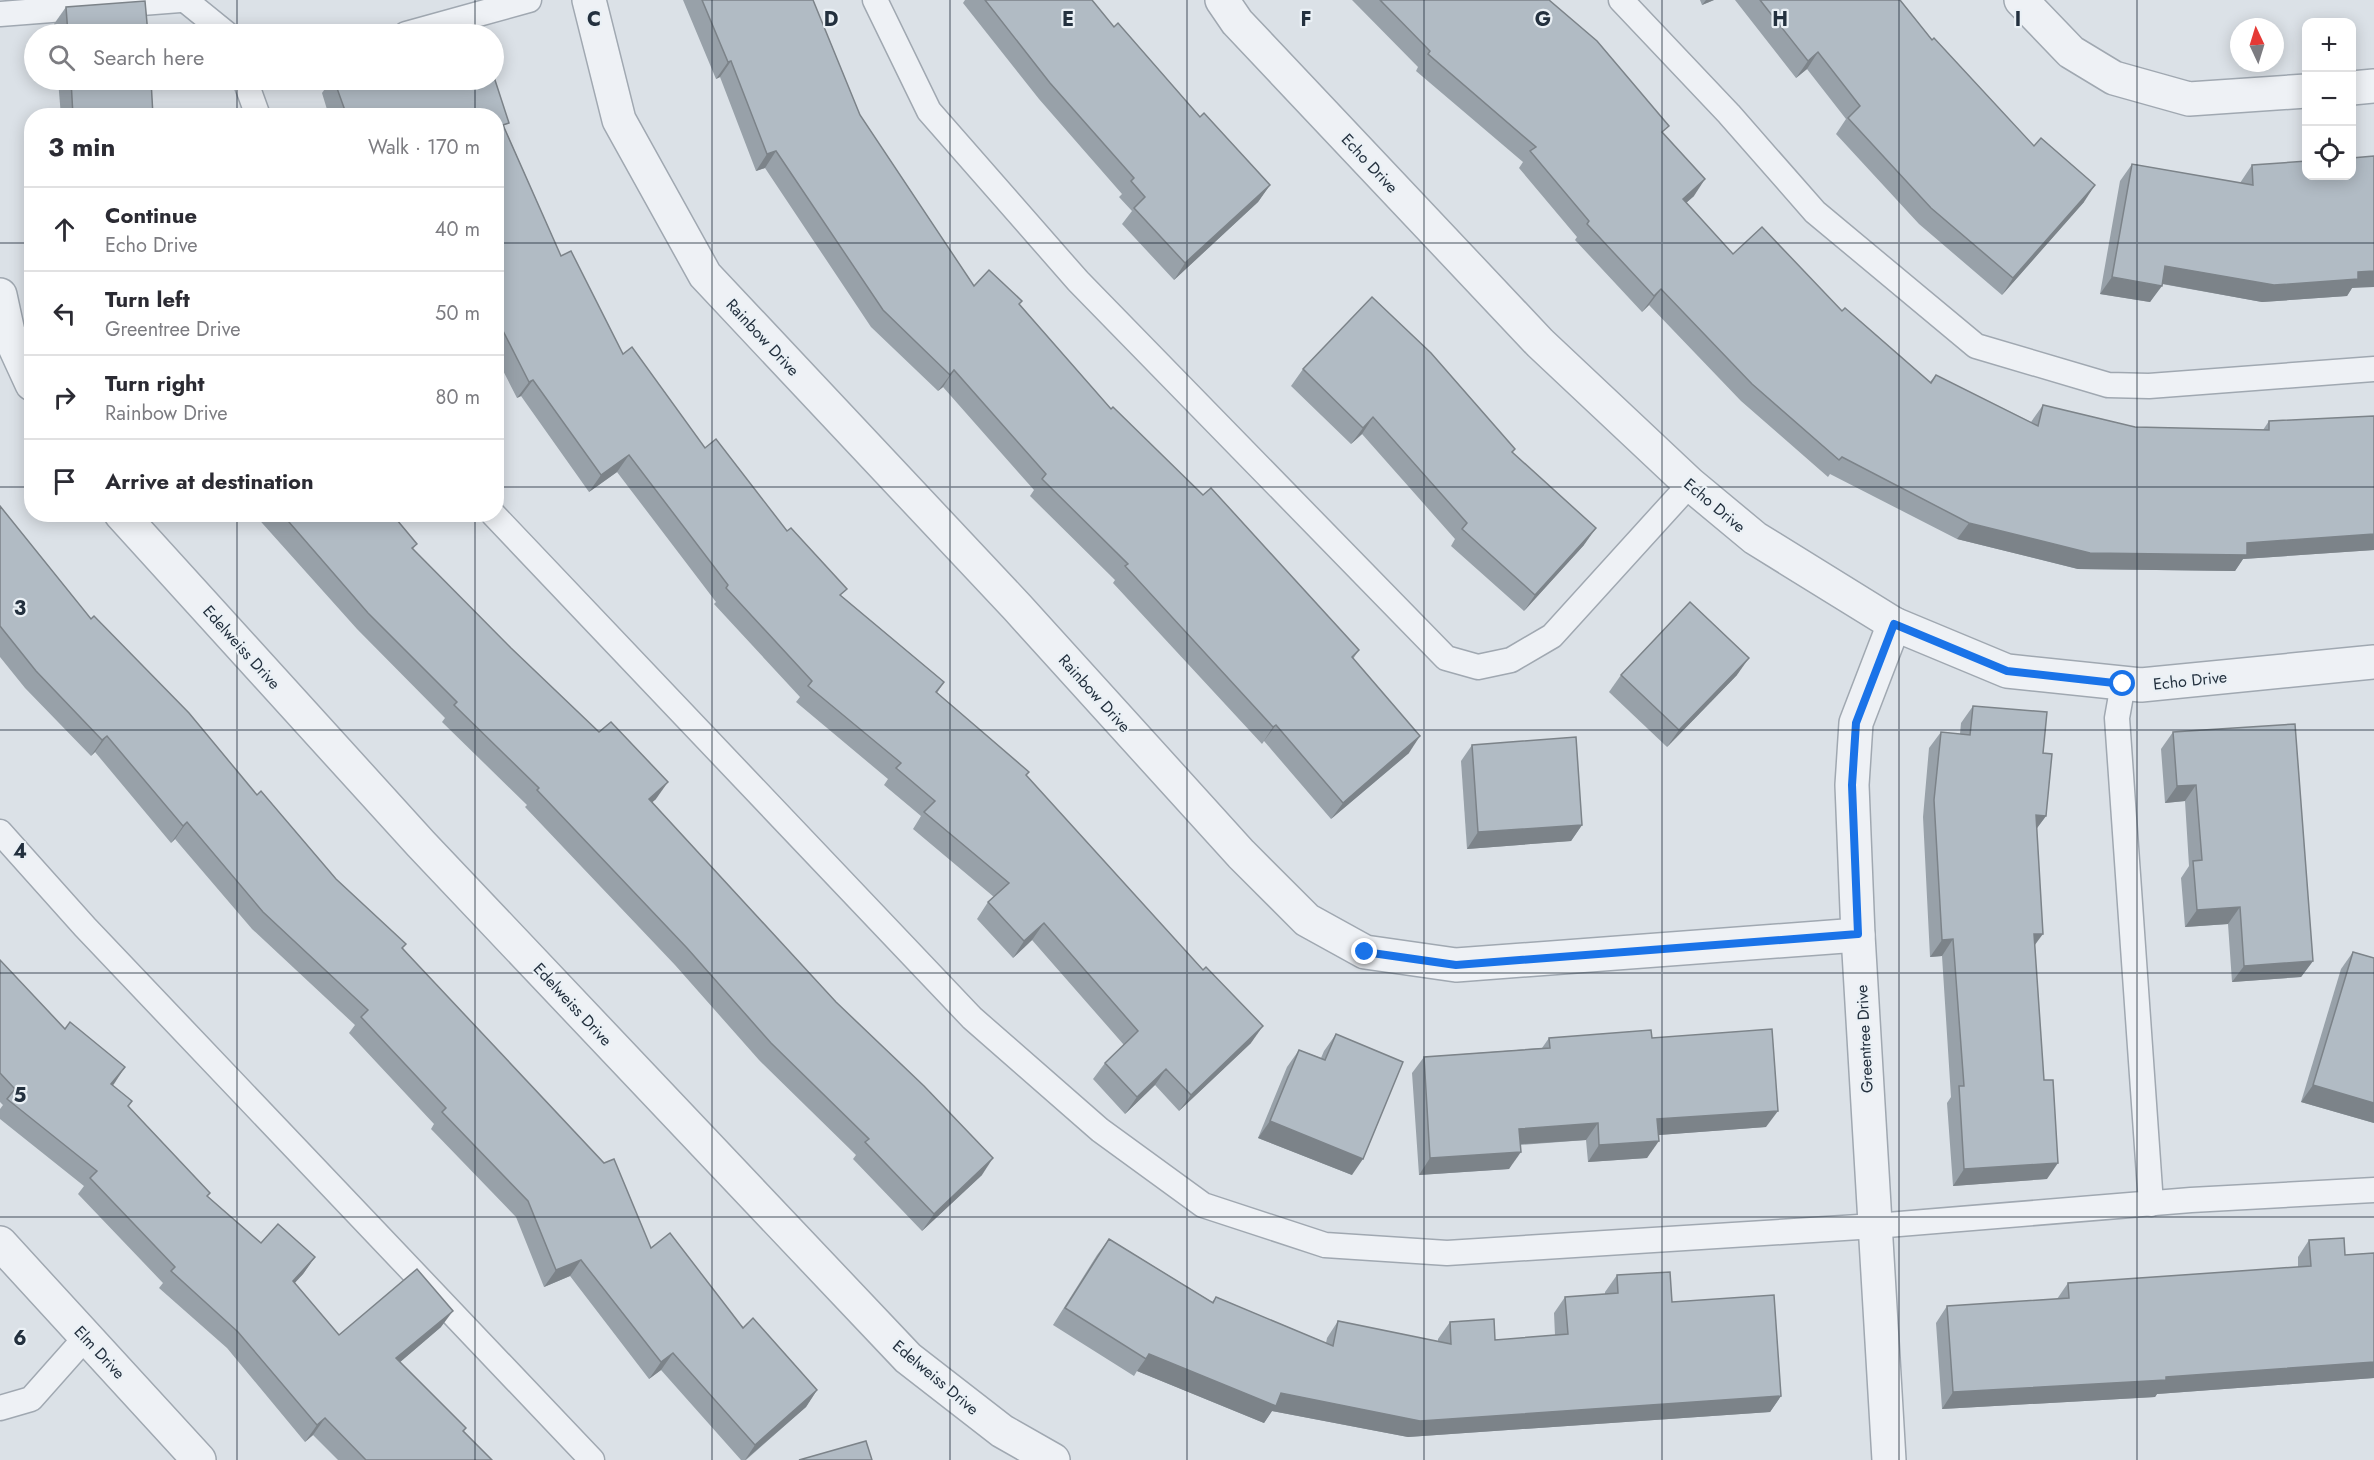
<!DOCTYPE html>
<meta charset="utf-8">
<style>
:root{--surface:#fff;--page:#f2f2f3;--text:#2b2b33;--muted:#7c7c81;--line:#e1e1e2}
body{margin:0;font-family:Jost,sans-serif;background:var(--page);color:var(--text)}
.controls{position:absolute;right:18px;top:18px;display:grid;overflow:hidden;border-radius:12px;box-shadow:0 3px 15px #0003}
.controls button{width:54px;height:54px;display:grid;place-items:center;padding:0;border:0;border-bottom:2px solid var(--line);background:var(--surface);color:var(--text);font:30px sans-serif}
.compass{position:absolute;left:2230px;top:18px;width:54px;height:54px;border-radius:50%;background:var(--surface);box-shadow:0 3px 15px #0003;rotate:356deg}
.stop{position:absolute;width:18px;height:18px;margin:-14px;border:4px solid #1a73e8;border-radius:50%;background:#fff}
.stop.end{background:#1a73e8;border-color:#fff;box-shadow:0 2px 6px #0008}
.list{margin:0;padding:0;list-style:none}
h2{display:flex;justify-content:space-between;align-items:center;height:78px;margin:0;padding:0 24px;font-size:26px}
h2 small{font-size:20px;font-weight:400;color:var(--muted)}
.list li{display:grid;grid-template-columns:39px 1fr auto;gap:18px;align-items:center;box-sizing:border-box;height:84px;padding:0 24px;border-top:2px solid var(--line)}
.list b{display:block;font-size:22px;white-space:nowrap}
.list p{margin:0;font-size:20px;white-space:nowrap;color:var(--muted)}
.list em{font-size:20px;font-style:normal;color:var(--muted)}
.icon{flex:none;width:33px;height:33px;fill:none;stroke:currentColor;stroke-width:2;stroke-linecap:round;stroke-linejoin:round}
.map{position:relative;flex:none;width:2374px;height:1460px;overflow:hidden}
.search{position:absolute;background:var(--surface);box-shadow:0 3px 15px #0003;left:24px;top:24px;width:480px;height:66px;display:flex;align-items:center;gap:15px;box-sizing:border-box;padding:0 21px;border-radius:33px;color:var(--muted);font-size:22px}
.panel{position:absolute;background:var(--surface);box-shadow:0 3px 15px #0003;left:24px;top:108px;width:480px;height:414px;border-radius:24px}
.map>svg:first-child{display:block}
</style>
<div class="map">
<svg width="2374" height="1460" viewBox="0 0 2374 1460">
<rect width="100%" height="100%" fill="#dbe1e7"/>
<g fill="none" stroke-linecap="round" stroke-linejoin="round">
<defs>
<g id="lane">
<path d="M185,0L227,34"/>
<path d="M875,0L929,111L1078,281L1446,658L1478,667L1511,660L1552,636L1690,484"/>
<path d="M1621,0L1729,114L1815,212L1976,346L2108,385L2149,386L2374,369"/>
<path d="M0,14L180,0"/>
<path d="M406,34L529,0"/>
<path d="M245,80L258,116"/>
<path d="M493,514L972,1018L1100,1130L1203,1205L1325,1245L1447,1253L1875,1226L2191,1200L2374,1190"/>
<path d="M2123,684L2117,718L2151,1204"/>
<path d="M0,832L85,927L592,1460"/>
<path d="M0,1408L31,1399L86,1337"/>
</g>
<g id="street">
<path d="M589,0L619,120L705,275L1017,607L1241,854L1307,920L1365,952L1456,965L1858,935"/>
<path d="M1222,0L1237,22L1540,343L1690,484L1755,538L1894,624L2007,671L2141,685L2374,662"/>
<path d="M2021,0L2071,52L2114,78L2189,99L2306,91"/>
<path d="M2352,88L2374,86"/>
<path d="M0,295L8,332L32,384"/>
<path d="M121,514L421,844L908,1358L1002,1431L1053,1460"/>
<path d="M0,1243L199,1460"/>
<path d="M1889,1460L1858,935L1852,785L1856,723L1894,624"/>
</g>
</defs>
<use href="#lane" stroke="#a0a8b1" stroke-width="27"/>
<use href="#street" stroke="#a0a8b1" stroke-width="36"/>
<use href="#lane" stroke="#eef1f5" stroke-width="24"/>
<use href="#street" stroke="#eef1f5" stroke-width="33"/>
</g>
<g fill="#98a1a9">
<path d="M683,0H813L860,115L974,286L1020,305L1111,409L1359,650L1353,659L1409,753L1331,819L1264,741L1262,744L1113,583L1115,580L1030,496L1034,490L943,387L938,391L871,327L765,168L756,171L720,77L716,79Z"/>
<path d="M965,0H1092L1114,27L1200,117L1270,185L1258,202L1174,280L1122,224L1132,211L1119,197L1122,194L1039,99L963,3Z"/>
<path d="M1352,0H1549L1663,134L1694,196L1686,203L1733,254L1842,311L1930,382L1936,375L2031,422L2043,405L2135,427L2263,430L2269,421L2374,416V550L2243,559L2235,571L2078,569L1957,539L1830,474L1828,477L1741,401L1649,305L1642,312L1575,240L1577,237L1519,168L1523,162L1416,71L1418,67Z"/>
<path d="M1700,0H1714L1702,5Z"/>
<path d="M1735,0H1900L1932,40L2084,202L2002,295L1919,224L1836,134L1846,119L1807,69L1796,78Z"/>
<path d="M66,7L148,34H55L54,24Z"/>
<path d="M58,80H151L153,116H61Z"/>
<path d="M331,80H494L505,129L561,256L623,354L705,448L787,531L842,597L944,682L937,693L1027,776L1251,1043L1179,1111L1155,1085L1125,1114L1093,1079L1105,1063L1124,1045L1032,940L1013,958L977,919L988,902L994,897L913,829L921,816L884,785L888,779L796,702L800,697L714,604L716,602L617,472L589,492L521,396L517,398L496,357V116H329L322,93Z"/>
<path d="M2132,164L2240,183L2252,165L2352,288L2347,296L2262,302L2162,284L2150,302L2100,294L2120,181Z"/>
<path d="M1303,369L1513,453L1584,545L1524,611L1451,546L1455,539L1362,434L1351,444L1291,386Z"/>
<path d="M0,506L91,619L336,879L403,948L651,1248L817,1390L806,1407L746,1460H741L661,1370L649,1379L570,1276L544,1287L516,1217L431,1129L434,1124L349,1033L355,1025L252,929L175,839L171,843L95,752L91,756L25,688L0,657Z"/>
<path d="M254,514H392L417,544L413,549L656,799L652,802L982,1175L922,1231L853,1159L856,1155L759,1060L675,965L525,807L527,805L442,722L445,718L357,629Z"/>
<path d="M1621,675H1737L1667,747L1609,692Z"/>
<path d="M1973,706L2043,753L2046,816L2037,828L2035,946L2047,1179L1953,1186L1947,1103L1951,1097L1942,956L1930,957L1923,817L1929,748L1941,732L1960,734L1961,723Z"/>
<path d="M2173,732L2313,961L2301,977L2232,982L2228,924L2185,927L2181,878L2189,866L2185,801L2165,803L2161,749Z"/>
<path d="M1472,745L1582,825L1571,841L1467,849L1461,761Z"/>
<path d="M2353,952L2374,958V1123L2301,1102L2341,969Z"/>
<path d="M0,960L112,1085L128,1106L210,1193L207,1196L261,1243L315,1257L303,1274L294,1283L339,1335L441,1327L400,1362L464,1431L492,1460H338L313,1435L305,1442L227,1348L159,1288L163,1283L78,1194L84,1186L0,1119V1109L3,1105L0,1102Z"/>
<path d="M1336,1034L1352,1175L1258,1138L1287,1067L1299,1050L1321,1058L1324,1051Z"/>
<path d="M1549,1038H1652L1766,1127L1658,1135L1647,1158L1588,1162L1586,1140L1520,1145L1509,1169L1419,1175L1412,1073L1424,1057L1542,1048Z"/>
<path d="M1109,1239L1212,1302L1216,1297L1326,1343L1327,1338L1338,1321L1438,1342V1339L1450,1322L1495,1340L1555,1335L1554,1313L1565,1297L1605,1294V1292L1617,1275L1672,1302L1781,1396L1770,1412L1408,1437L1272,1411L1264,1423L1137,1371L1134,1376L1053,1325L1097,1255Z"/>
<path d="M2309,1240L2345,1255L2374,1253V1378L2157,1394L2155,1397L1942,1409L1936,1323L1947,1306L2057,1299L2068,1283L2298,1267V1257Z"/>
</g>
<g fill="#7c8389">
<path d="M1706,0H1714L1702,5Z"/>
<path d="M1818,52L1807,69L1796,78L1808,61Z"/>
<path d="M731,61L720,77L716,79L728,62Z"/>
<path d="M776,151L765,168L756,171L767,154Z"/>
<path d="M1705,179L1694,196L1671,216L1683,199Z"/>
<path d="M1270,185L1258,202L1174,280L1185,263Z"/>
<path d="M2095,185L2084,202L2002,295L2013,278Z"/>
<path d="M2165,266L2358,272L2374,271V287L2352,288L2347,296L2262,302L2153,282Z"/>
<path d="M2112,277L2162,286L2150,302L2100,294Z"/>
<path d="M1661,289L1649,305L1642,312L1654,296Z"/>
<path d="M954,370L943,387L938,391L950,375Z"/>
<path d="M533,380L521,396L517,398L529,382Z"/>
<path d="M1373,417L1362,434L1351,444L1363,428Z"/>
<path d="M629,455L617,472L589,492L601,475Z"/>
<path d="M1969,523L2247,543L2374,534V550L2243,559L2235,571L2078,569L1957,539Z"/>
<path d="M1596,528L1584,545L1524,611L1535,595Z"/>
<path d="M1749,658L1737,675L1667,747L1679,730Z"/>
<path d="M1276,725L1264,741L1262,744L1273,727Z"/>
<path d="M107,736L95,752L91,756L102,740Z"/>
<path d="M1420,736L1409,753L1331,819L1343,803Z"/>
<path d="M668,782L656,799L638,815L649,799Z"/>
<path d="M2196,785L2185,801L2165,803L2177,786Z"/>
<path d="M2036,815L2046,816L2034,832Z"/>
<path d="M187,822L175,839L171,843L183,826Z"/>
<path d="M1582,825L1571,841L1467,849L1478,832Z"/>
<path d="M2240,907L2228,924L2185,927L2197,910Z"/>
<path d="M1044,923L1032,940L1013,958L1024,941Z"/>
<path d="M2034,934H2043L2031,950Z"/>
<path d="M1953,939L1942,956L1930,957L1942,940Z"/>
<path d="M2313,961L2301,977L2232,982L2244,966Z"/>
<path d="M1263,1026L1251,1043L1179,1111L1191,1095Z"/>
<path d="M125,1067L114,1084L99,1101L111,1084Z"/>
<path d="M1166,1069L1155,1085L1125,1114L1137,1097Z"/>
<path d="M2313,1085L2374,1103V1123L2301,1102Z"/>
<path d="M1778,1111L1766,1127L1646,1136L1657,1119Z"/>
<path d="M1270,1121L1363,1159L1352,1175L1258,1138Z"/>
<path d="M1598,1123L1586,1140L1507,1145L1519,1129Z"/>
<path d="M1659,1141L1647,1158L1588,1162L1599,1145Z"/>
<path d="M1521,1152L1509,1169L1419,1175L1430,1158Z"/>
<path d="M993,1158L982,1175L922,1231L934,1214Z"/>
<path d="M2058,1163L2047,1179L1953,1186L1964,1169Z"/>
<path d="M315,1257L303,1274L281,1298L293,1281Z"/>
<path d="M581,1260L570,1276L544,1287L556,1270Z"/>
<path d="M453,1311L441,1327L385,1375L396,1358Z"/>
<path d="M673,1353L661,1370L649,1379L661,1362Z"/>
<path d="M1149,1354L1281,1393L1781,1396L1770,1412L1408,1437L1272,1411L1264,1423L1137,1371Z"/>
<path d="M2374,1362V1378L2157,1394L2155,1397L1942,1409L1953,1392Z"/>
<path d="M817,1390L806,1407L745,1460L755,1445Z"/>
<path d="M325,1418L313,1435L305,1442L317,1425Z"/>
</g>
<g fill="#b1bbc4" stroke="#7c8389" stroke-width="1.5">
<path d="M702,0H813L860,115L974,286L989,270L1022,301L1019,304L1111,409L1113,407L1203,495L1211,488L1359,650L1352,657L1420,736L1343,803L1276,725L1273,727L1125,566L1128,564L1042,479L1046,474L954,370L950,375L883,310L776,151L767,154L731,61L728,62Z"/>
<path d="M985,0H1092L1114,27L1118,23L1200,117L1204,113L1270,185L1185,263L1134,208L1145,197L1131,181L1134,178L1050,83Z"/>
<path d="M1380,0H1549L1597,41L1669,126L1662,132L1705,179L1683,199L1733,254L1762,227L1842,311L1845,308L1931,383L1936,375L2038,426L2043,405L2135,427L2269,430V421L2374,416V534L2247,543V555L2090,553L1969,523L1842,457L1839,460L1752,384L1661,289L1654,296L1587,224L1589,221L1530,151L1536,147L1428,54L1430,51Z"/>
<path d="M1760,0H1900L1932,40L1934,38L2034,146L2041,138L2095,185L2013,278L1931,208L1848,118L1860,106L1818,52L1808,61Z"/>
<path d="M145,1L148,34H68L66,7Z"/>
<path d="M477,28L479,34H459Z"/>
<path d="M494,77L509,123L503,125L561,256L571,251L623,354L632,347L705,448L716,439L787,531L791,528L847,589L840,595L944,682L936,692L1029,772L1026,775L1203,970L1206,967L1263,1026L1191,1095L1166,1069L1137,1097L1105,1063L1138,1031L1044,923L1024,941L988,902L1009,883L924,812L935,801L896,768L901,763L808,686L812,681L726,588L728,585L629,455L601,475L533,380L529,382L496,317V116H368V114L364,116H347L334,80H494Z"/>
<path d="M71,80H151L153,116H73Z"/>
<path d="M2374,156V271L2358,272V279L2274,285L2165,266L2162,286L2112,277L2132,164L2253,185L2252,165L2307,161V176H2352V158Z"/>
<path d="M1372,297L1431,353L1515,449L1512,452L1596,528L1535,595L1462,529L1467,523L1373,417L1363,428L1303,369Z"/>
<path d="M0,506L91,619L94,616L189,713L257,795L261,791L336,879L406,944L402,948L604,1163L614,1159L651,1248L670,1233L743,1328L753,1318L817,1390L755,1445L673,1353L661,1362L581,1260L556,1270L528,1201L442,1112L446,1108L361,1017L368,1010L263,912L187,822L183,826L107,736L102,740L36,671L0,626Z"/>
<path d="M282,514H392L417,544L412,548L511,648L599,732L611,722L668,782L649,799L836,1002L924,1086L993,1158L934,1214L865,1142L869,1139L771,1043L687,948L537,790L539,788L454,705L457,702L368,613Z"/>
<path d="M1690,602L1749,658L1679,730L1621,675Z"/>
<path d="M1973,706L2047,712L2043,753L2052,754L2046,816L2036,815L2043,934H2034L2044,1080H2053L2058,1163L1964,1169L1959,1086H1964L1953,939L1942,940L1934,800L1941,732L1970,735Z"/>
<path d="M2295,724L2313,961L2244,966L2240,907L2197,910L2193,861L2202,860L2196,785L2177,786L2173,732Z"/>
<path d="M1576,737L1582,825L1478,832L1472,745Z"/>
<path d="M2353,952L2374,958V1103L2313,1085Z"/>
<path d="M0,960L65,1029L70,1022L125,1067L111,1084L132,1101L128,1106L210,1193L207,1196L261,1243L278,1224L315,1257L293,1281L339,1335L417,1269L453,1311L396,1358L466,1428L463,1431L492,1460H366L325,1418L317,1425L238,1332L171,1271L175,1267L90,1178L97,1171L7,1099L15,1089L0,1073Z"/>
<path d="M1772,1029L1778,1111L1657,1119L1659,1141L1599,1145L1598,1123L1519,1129L1521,1152L1430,1158L1424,1057L1550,1048L1549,1038L1651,1030L1652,1038Z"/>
<path d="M1336,1034L1403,1062L1363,1159L1270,1121L1299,1050L1325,1060Z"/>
<path d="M2344,1238L2345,1255L2374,1253V1362L2166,1377V1380L1953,1392L1947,1306L2069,1298L2068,1283L2311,1266L2309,1240Z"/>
<path d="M1109,1239L1213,1303L1216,1297L1333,1346L1338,1321L1451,1344L1450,1322L1494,1319L1495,1340L1568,1334L1565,1297L1618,1293L1617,1275L1670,1272L1672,1302L1774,1295L1781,1396L1420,1421L1281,1393L1276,1406L1149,1354L1146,1359L1065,1308Z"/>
<path d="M866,1441L872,1460H799Z"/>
</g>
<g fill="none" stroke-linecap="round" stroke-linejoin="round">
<path stroke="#1a73e8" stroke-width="8" d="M1365,952L1456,965L1858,934L1852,785L1856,723L1894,624L2007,671L2123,684"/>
</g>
<path fill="none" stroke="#23303e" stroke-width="1.5" stroke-opacity="0.55" d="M237,0V34M475,0V34M712,0V1460M950,0V1460M1187,0V1460M1424,0V1460M1662,0V1460M1899,0V1460M2137,0V1460M237,80V116M475,80V116M0,243H32M496,243H2374M0,487H32M496,487H2374M237,514V1460M475,514V1460M0,730H2374M0,973H2374M0,1217H2374"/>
<g text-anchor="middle" stroke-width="4.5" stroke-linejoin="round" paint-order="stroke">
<g font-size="16" fill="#23303e" stroke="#eaf0f5">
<text transform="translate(1370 163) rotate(47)" y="6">Echo Drive</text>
<text transform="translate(763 337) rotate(47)" y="6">Rainbow Drive</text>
<text transform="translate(1715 505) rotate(40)" y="6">Echo Drive</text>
<text transform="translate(242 647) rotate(48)" y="6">Edelweiss Drive</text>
<text transform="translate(2190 680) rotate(-6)" y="6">Echo Drive</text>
<text transform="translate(1095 693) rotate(48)" y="6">Rainbow Drive</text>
<text transform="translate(573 1004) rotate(47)" y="6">Edelweiss Drive</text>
<text transform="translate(1864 1039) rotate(-93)" y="6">Greentree Drive</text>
<text transform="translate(100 1352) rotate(47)" y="6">Elm Drive</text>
<text transform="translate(936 1377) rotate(40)" y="6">Edelweiss Drive</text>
</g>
</g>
<g font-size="20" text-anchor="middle" font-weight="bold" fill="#23303e" stroke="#eaf0f5" stroke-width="4.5" stroke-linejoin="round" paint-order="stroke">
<text x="594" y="26">C</text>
<text x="831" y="26">D</text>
<text x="1068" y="26">E</text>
<text x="1306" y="26">F</text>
<text x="1543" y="26">G</text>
<text x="1780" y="26">H</text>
<text x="2018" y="26">I</text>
<text x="20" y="615">3</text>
<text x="20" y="858">4</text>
<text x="20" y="1102">5</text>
<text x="20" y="1345">6</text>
</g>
</svg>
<div class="controls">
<button>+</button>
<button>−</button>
<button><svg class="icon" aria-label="locate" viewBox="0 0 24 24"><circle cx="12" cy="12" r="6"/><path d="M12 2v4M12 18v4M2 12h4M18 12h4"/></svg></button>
</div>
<svg class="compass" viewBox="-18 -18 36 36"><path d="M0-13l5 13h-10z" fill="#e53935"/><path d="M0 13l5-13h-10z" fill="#7c7c81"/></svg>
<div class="stop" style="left:2123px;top:684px"></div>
<div class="stop end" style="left:1365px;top:952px"></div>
<div class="search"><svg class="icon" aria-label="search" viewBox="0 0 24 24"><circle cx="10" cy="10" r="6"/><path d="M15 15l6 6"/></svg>Search here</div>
<section class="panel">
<h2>3 min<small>Walk · 170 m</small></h2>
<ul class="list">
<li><svg class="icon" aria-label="ahead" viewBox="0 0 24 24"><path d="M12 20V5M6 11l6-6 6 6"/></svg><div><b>Continue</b><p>Echo Drive</p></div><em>40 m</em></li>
<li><svg class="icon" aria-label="left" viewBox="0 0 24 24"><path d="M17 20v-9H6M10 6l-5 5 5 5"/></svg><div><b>Turn left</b><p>Greentree Drive</p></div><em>50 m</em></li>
<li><svg class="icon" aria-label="right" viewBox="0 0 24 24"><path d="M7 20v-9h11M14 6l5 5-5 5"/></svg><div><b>Turn right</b><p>Rainbow Drive</p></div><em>80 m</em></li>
<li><svg class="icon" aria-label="arrive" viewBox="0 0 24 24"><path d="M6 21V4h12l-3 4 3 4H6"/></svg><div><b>Arrive at destination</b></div></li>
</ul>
</section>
</div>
